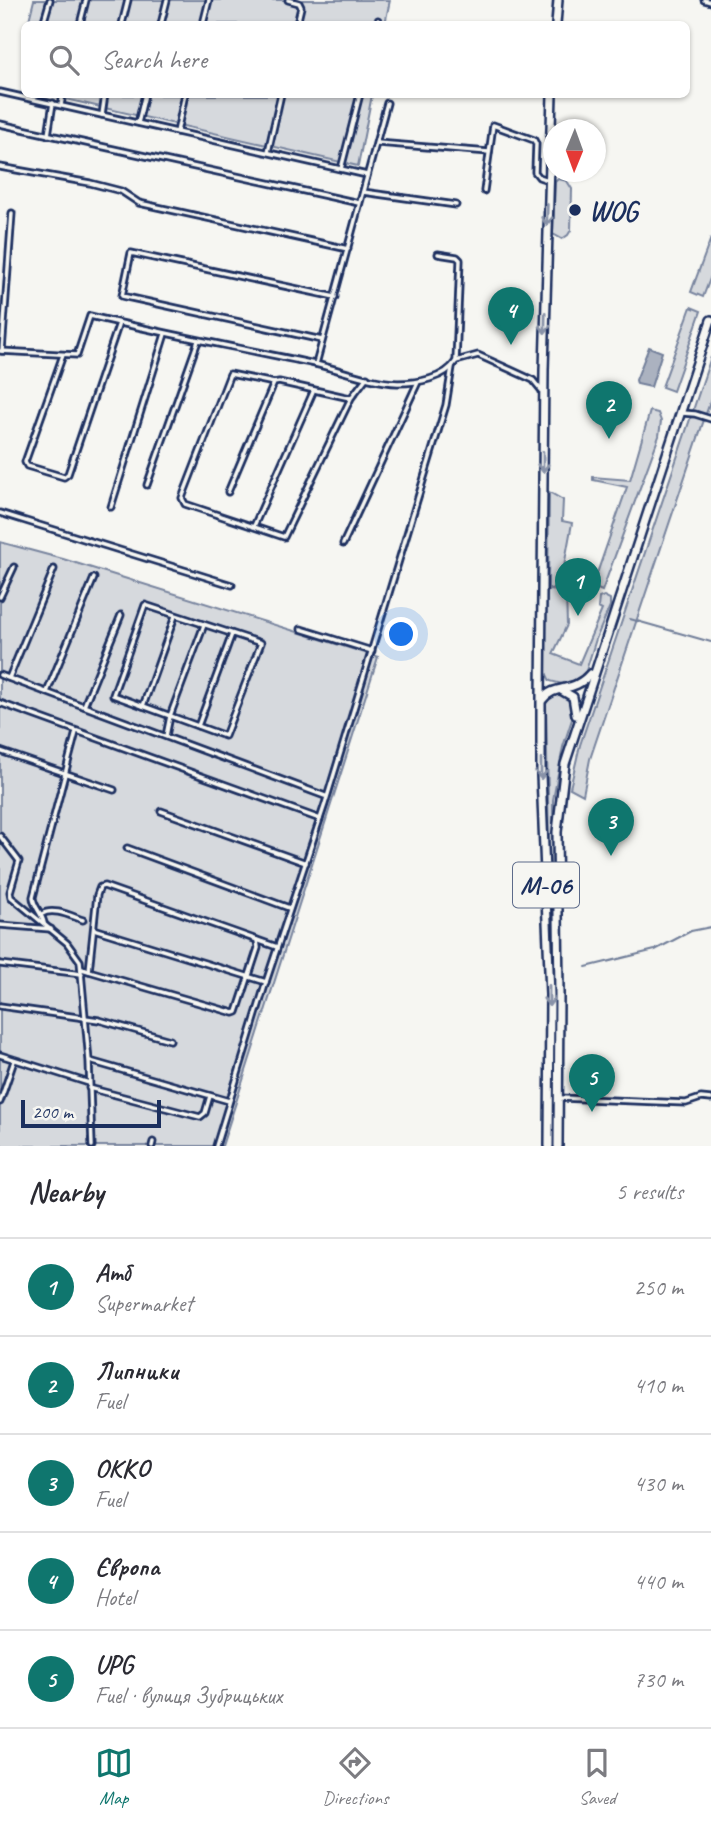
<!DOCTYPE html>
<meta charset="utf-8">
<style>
:root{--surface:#fff;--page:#f7f7f7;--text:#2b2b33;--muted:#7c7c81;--line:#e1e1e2;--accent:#0f766e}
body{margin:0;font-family:Caveat,sans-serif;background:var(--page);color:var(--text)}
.compass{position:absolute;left:543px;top:119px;width:63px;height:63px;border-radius:50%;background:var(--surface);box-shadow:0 2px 5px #0004;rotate:181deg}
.scale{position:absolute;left:21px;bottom:18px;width:140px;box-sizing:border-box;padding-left:7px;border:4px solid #1b2f5e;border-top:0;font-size:19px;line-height:24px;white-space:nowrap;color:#1b2f5e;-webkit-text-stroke:5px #f6f6f2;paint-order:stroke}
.you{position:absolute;left:402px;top:635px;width:24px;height:24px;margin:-18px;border:5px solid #fff;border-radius:50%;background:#1a73e8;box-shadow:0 0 0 10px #1a73e833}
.badge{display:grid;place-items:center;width:46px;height:46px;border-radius:50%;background:var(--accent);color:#fff;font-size:23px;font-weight:700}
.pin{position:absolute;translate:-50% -58px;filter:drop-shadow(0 2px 4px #0008)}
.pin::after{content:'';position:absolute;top:37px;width:24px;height:21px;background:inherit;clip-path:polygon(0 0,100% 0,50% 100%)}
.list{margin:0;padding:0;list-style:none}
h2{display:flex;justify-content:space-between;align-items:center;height:91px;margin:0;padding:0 28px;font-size:30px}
h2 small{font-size:23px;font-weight:400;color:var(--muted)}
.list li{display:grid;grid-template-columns:46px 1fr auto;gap:21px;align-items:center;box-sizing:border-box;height:98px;padding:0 28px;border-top:2px solid var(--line)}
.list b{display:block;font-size:26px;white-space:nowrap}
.list p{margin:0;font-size:23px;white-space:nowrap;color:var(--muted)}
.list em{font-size:23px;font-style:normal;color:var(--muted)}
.icon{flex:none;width:38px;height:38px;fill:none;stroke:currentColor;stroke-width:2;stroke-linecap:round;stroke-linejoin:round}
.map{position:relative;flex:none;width:711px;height:1146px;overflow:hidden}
.search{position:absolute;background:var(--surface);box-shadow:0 2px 5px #0004;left:21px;right:21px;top:21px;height:77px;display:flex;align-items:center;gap:18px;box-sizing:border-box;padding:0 24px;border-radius:10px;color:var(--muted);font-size:26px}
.sheet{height:581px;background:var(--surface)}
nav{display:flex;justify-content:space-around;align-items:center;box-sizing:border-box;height:98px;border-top:2px solid var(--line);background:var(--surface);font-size:19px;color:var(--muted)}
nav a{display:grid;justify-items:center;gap:4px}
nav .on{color:var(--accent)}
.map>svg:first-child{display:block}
</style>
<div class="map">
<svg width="711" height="1146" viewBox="0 0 711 1146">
<rect width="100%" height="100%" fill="#f6f6f2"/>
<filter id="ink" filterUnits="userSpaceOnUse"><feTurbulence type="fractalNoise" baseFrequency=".0143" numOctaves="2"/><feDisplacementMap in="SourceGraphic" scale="14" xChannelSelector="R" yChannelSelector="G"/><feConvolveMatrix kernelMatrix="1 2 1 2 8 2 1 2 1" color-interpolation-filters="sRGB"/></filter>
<g filter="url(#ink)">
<g fill="#d6d9dd" stroke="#78849e" stroke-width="2">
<path d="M34,0H390L385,24H28Z"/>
<path d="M48,95H372L358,166Z"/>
<path d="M558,179L567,181L572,189L571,230L568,235L562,239L553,234L555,182Z"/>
<path d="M711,238V276L703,297L691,292Z"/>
<path d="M691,307L701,311L673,391L662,387Z"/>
<path d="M711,357V399L590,759L583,795L570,788L580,745Z"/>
<path d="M650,411L658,413L661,421L659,436L602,591C582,581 569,587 548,589L549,492L563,500L562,521L572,523L561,583L577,577L594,582L627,487L593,480V477L630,480Z"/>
<path d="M0,542L63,559L378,657L222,1146H0Z"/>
<path d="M545,590L566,591L567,625L553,654L579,664L602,610L598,608L599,598L604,596L610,599V606L596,639L585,674L583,679L570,686L550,681L545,671Z"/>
<path d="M559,693L572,699L574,713L563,747L553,800L555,1146H552L551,942L546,704L550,696Z"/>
</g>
<path fill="#abb2c0" stroke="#717e99" stroke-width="2" d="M649,347L662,352L651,387L637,384L636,380Z"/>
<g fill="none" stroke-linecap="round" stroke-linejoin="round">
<g stroke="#717e99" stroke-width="2">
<path d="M630,619L711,642"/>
<path d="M586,967L655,950L691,931L711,927"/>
</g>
<defs>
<g id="street">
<path d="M288,0L299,3L301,7L297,24"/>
<path d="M704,0L711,2"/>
<path d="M43,24L50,0"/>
<path d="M80,24L86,0"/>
<path d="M122,24L128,0"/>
<path d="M161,24L167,0"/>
<path d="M203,24L209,0"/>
<path d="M377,24L378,20"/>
<path d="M0,92L367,175"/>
<path d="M61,105L63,94"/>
<path d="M102,115L105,94"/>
<path d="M138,123L145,94"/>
<path d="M0,124L359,203"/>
<path d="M177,132L185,94"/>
<path d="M48,135L53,103"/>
<path d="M377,143L489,152"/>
<path d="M268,152L281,94"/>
<path d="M0,167L90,183L121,191L139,203L348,249"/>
<path d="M341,169L360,94"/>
<path d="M484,191L493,125L534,140L536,144L535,172L539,177L548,180"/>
<path d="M363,192L456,205"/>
<path d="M438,254L457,257L460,260L456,361"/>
<path d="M322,340L122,296L131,253L335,297"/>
<path d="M0,351L77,355L90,316C165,334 240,348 315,364C342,370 370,382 398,383C417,383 445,379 456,361L478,355L533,380L542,391"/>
<path d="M2,351L12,213"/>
<path d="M63,355L25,462L27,466L64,477L68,474L119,323"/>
<path d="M316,364L387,103"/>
<path d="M274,383L230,374L182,498L185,504L284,537L351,398L367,377"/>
<path d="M682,413L695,414L711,419"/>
<path d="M147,485L198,341"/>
<path d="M228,492L274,383L279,382L350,398"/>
<path d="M111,507L165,334"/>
<path d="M0,513L232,585"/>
<path d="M254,526L314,390"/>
<path d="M343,544L418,382"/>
<path d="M0,597L14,567"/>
<path d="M145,605L261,643L225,736L113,695Z"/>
<path d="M301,629L372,651"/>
<path d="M0,675L325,796"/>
<path d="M9,678L54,569"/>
<path d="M47,692L94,578"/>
<path d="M0,703L320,819"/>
<path d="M84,706L121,615"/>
<path d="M143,706L175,616"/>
<path d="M198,726L232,634"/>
<path d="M166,736L170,716L204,625"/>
<path d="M0,751L114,790"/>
<path d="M161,811L306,863"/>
<path d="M0,836L19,861L10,892L11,897L67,943L80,961L89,1061L92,1146"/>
<path d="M127,848L289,908"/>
<path d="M42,914C53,907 71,916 83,920"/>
<path d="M44,923C42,913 33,906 33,897L76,732"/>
<path d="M0,925L51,929"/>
<path d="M94,929L266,982"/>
<path d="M0,964L82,974"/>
<path d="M82,969L234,1013L237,1012L258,948L257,940"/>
<path d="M89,971L97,895L100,887L104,886L277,947"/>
<path d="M0,1006L99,1020L170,1040"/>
<path d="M0,1055L89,1083"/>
<path d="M90,1061L229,1101"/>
<path d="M89,1088L200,1117L205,1113L210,1096"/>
<path d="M560,1098L686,1103L701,1098L711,1099"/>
<path d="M0,1102L14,1061"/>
<path d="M152,1146L153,1142"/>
<path d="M216,1146L266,982L325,804L446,405L452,367"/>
</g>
<g id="highway">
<path d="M556,24L558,0"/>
<path d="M561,690L573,697L576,715"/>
<path d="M542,700C555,683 573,694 590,674"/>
<path d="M549,1146L550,995L541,775V700L544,370L552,94"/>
<path d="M558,1146L559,994L557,832L565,764L711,320"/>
</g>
</defs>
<use href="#street" stroke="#1b2f5e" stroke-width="9"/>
<use href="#highway" stroke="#1b2f5e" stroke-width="12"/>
<use href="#street" stroke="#f6f6f2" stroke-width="3.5"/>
<use href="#highway" stroke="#f6f6f2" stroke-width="7"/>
</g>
<defs><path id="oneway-shaft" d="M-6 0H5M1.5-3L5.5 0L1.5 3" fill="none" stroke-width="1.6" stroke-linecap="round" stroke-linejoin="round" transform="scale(1.75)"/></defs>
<g stroke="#8892a8">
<use href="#oneway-shaft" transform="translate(547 215) rotate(92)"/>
<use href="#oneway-shaft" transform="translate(545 323) rotate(91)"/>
<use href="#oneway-shaft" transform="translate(543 462) rotate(90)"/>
<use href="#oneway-shaft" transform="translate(541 769) rotate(90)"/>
<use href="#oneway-shaft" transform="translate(549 996) rotate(90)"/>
</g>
</g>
<circle fill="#1b2f5e" stroke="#f6f6f2" stroke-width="2.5" cx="575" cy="210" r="7"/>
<g text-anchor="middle" stroke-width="5" stroke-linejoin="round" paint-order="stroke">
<rect fill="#f6f6f2" stroke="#5d6b8a" stroke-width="2" x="513" y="862.5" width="66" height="45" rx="5"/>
<g font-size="26" font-weight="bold" fill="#1b2f5e">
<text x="546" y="894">М-06</text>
</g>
<g font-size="28" font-weight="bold" fill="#1b2f5e" stroke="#f6f6f2" text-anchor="start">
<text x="589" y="220">WOG</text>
</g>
</g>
</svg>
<svg class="compass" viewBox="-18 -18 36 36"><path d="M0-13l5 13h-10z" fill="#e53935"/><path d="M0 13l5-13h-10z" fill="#7c7c81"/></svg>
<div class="scale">200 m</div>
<div class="you"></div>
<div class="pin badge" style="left:578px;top:616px">1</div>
<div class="pin badge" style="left:609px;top:439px">2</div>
<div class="pin badge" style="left:611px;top:856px">3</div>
<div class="pin badge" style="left:511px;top:345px">4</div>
<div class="pin badge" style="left:592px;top:1112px">5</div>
<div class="search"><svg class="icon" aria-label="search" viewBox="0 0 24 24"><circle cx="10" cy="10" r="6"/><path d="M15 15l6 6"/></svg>Search here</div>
</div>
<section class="sheet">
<h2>Nearby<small>5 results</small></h2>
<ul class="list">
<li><span class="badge">1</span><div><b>Атб</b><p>Supermarket</p></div><em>250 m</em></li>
<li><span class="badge">2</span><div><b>Липники</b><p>Fuel</p></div><em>410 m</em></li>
<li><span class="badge">3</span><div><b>ОККО</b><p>Fuel</p></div><em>430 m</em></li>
<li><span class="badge">4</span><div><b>Європа</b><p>Hotel</p></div><em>440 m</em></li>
<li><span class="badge">5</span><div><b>UPG</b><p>Fuel · вулиця Зубрицьких</p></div><em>730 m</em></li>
</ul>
</section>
<nav>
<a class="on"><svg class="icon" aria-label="map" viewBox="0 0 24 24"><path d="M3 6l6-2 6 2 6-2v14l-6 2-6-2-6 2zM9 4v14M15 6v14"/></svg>Map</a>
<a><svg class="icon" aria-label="directions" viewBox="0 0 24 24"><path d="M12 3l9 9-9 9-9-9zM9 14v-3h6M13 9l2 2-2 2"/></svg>Directions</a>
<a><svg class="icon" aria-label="saved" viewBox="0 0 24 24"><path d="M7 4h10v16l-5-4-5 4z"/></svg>Saved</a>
</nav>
